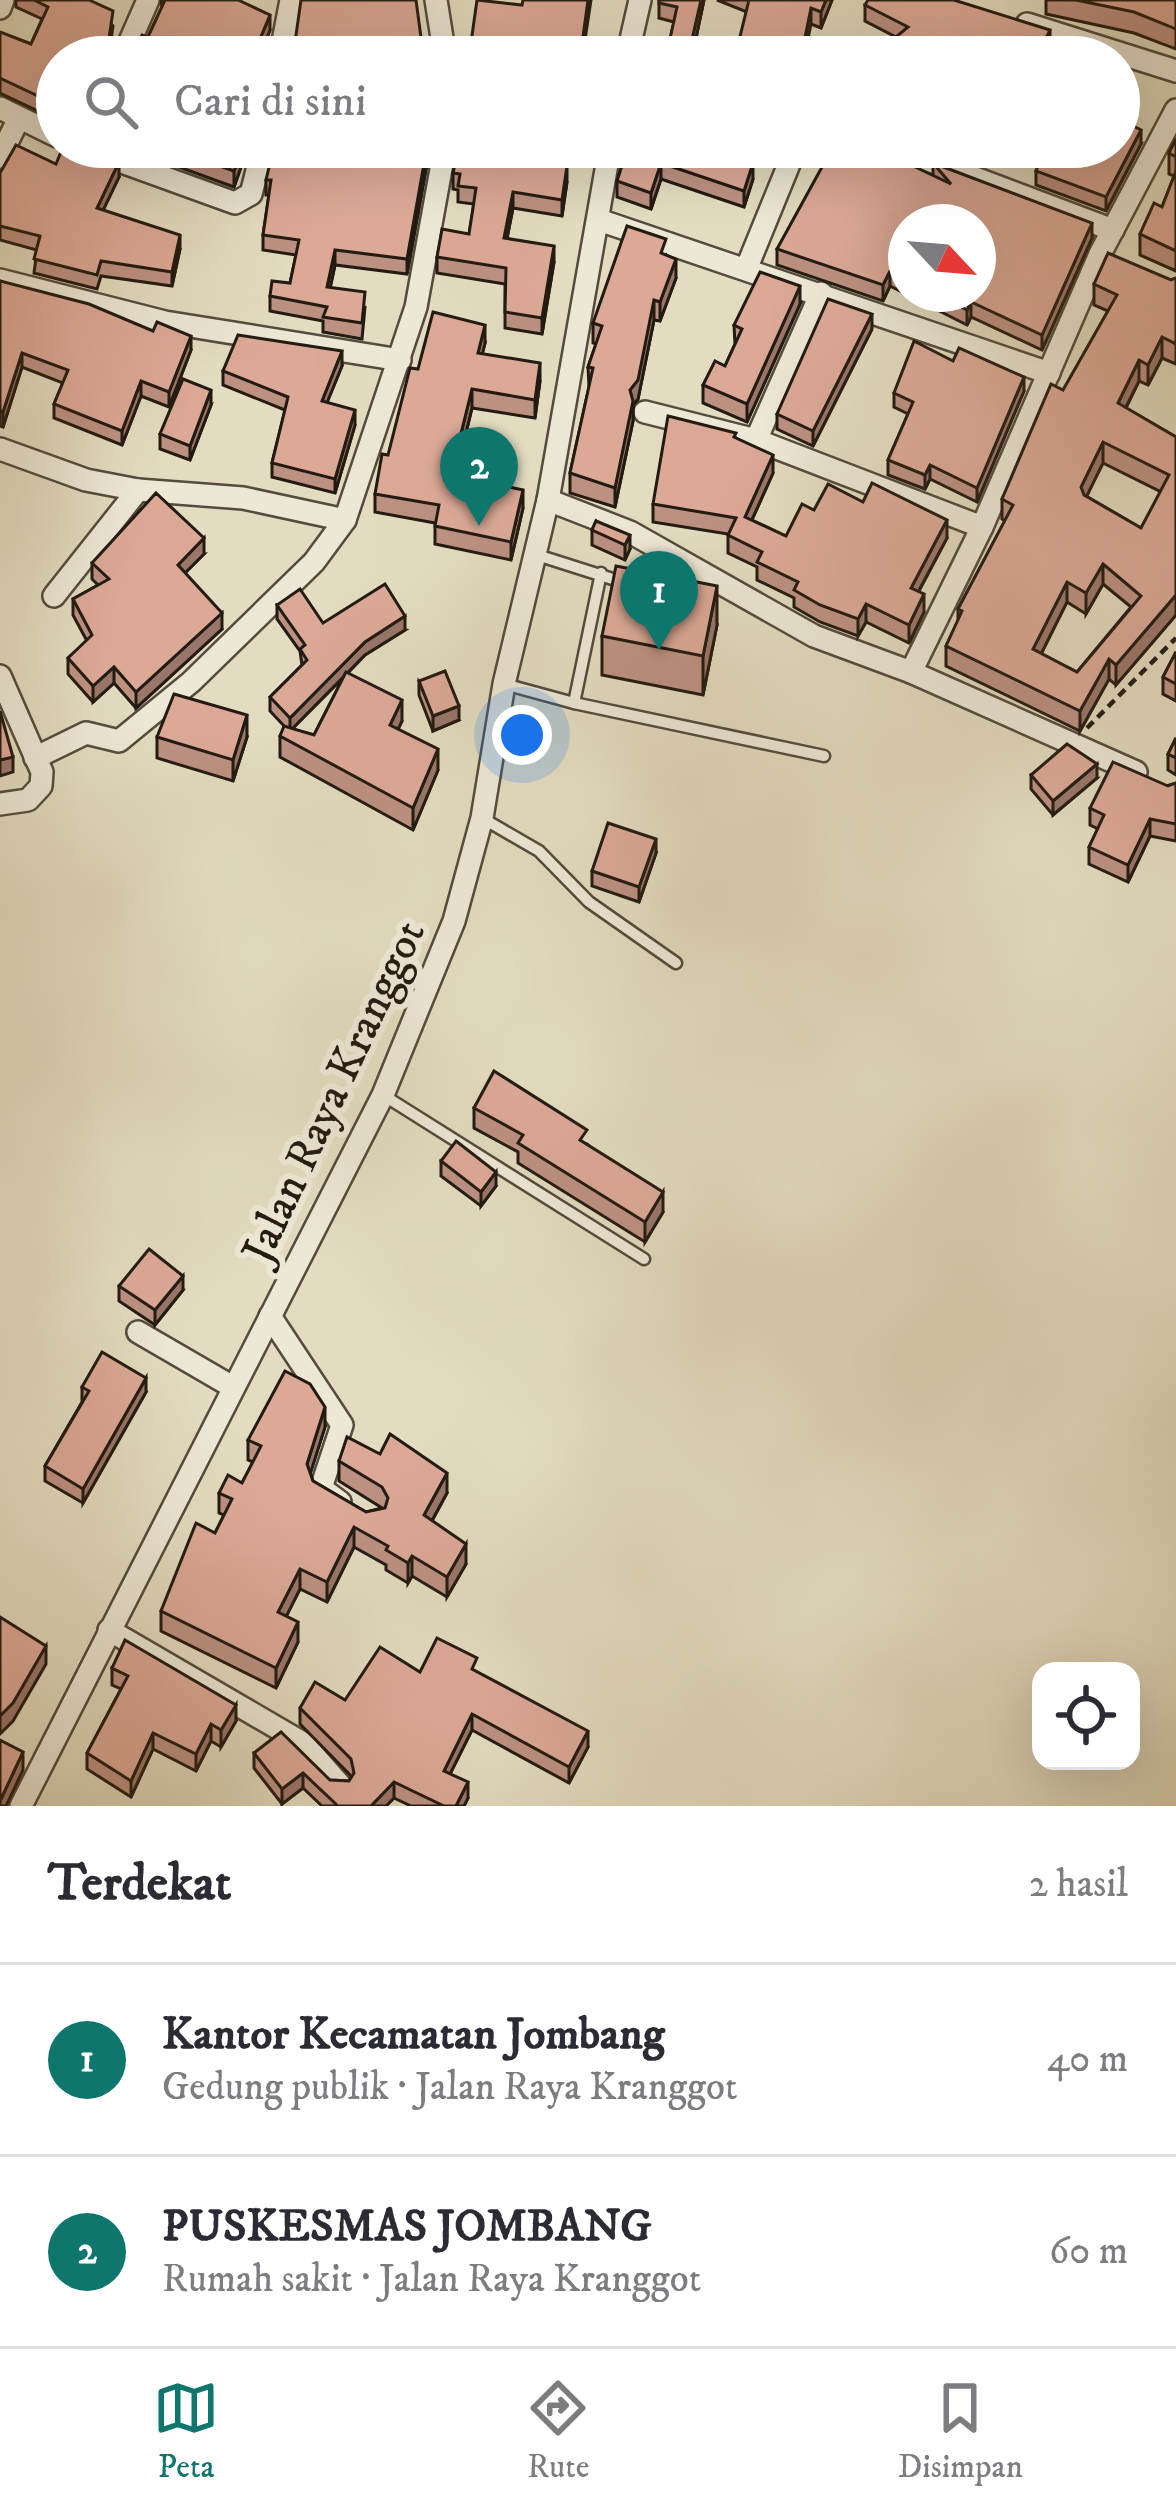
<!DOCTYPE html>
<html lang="id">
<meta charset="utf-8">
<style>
:root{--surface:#fff;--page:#f7f7f7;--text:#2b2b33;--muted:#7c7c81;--line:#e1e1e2;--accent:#0f766e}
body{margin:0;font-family:"IM FELL DW Pica",serif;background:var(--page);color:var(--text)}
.controls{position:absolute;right:36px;bottom:36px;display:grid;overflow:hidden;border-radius:24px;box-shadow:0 12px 48px #0002}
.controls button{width:108px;height:108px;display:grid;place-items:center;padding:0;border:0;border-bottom:3px solid var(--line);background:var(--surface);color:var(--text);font:60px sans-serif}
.compass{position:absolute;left:888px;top:204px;width:108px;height:108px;border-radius:50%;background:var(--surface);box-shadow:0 12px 48px #0002;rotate:116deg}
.you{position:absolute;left:522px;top:735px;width:42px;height:42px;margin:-30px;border:9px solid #fff;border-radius:50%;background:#1a73e8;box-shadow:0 0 0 18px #1a73e833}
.badge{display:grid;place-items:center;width:78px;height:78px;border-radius:50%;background:var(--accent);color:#fff;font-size:39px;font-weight:700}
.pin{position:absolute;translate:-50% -99px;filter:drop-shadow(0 3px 6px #0008)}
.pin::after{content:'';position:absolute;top:63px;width:42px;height:36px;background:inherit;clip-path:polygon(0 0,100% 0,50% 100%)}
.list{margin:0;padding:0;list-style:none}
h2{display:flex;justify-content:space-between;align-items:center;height:156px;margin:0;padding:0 48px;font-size:51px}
h2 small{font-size:39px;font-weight:400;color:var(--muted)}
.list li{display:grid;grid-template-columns:78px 1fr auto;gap:36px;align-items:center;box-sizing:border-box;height:192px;padding:0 48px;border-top:3px solid var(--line)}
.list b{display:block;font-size:45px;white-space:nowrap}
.list p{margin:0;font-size:39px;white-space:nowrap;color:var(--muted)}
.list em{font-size:39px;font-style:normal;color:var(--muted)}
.icon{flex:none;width:66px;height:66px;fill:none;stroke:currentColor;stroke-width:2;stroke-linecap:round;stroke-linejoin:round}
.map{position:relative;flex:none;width:1176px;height:1806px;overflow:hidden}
.search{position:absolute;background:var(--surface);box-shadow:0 12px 48px #0002;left:36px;right:36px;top:36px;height:132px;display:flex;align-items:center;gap:30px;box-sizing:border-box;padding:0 42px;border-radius:66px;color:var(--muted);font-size:45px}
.sheet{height:540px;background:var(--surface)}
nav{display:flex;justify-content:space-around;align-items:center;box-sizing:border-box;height:168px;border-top:3px solid var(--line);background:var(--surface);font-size:33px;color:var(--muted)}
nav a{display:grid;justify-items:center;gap:6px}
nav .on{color:var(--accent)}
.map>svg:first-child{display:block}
</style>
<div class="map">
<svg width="1176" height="1806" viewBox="0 0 1176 1806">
<rect width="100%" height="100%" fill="#e3dcc0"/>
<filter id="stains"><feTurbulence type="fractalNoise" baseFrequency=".00167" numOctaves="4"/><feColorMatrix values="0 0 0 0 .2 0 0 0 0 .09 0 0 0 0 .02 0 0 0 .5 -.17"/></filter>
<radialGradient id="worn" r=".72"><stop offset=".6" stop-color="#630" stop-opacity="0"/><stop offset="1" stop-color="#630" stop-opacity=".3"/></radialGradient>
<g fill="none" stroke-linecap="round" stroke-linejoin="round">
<defs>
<g id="lane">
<path d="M534,554L622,582"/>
<path d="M504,684L574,703L601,573"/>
<path d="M574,703L824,756"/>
<path d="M482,818L539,851L589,902L676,963"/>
<path d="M383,1095L644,1259"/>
</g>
<g id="street">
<path d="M436,0L445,57"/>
<path d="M0,8L3,0"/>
<path d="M1027,24L1176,71"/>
<path d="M123,57L148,0"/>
<path d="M280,57L291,0"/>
<path d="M627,57L640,0"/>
<path d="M0,108L57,136"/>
<path d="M893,147L1113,230"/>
<path d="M83,148L235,203L251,194L263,147"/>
<path d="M0,157L19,118"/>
<path d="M599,220L1049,373"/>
<path d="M747,267L796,147"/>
<path d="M0,280L165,322L400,360"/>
<path d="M645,412L756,440L982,527"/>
<path d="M756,440L821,293"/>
<path d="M0,449L86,480L138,490L243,498L345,520"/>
<path d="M548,500L630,532L814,636L911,672"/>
<path d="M54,596L138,490"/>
<path d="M0,676L42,772L41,786L28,800L0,804"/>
<path d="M35,758L86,733L119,741L191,682L314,562L345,520L416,307L445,147"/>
<path d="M1136,772L911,672L982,527L1100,254L1176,110"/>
<path d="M270,1316L342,1425L321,1488L340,1502"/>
<path d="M138,1332L231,1386"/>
<path d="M109,1630L303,1743L340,1785"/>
<path d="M21,1806L383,1095L454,921L482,818L504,684L548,500L610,147"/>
</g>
</defs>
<use href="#lane" stroke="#534b3d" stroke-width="15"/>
<use href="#street" stroke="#534b3d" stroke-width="26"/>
<path stroke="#231b11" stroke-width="4.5" stroke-dasharray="9 6" stroke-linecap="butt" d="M1087,728L1176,638"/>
<use href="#lane" stroke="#ede8d6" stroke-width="10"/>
<use href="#street" stroke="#ede8d6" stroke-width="21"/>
</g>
<g fill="#bd9182" stroke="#231b11" stroke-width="3" fill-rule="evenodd">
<path d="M16,0H89L113,26L110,47L118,56L131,54L148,37L162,7L161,0H238L270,30L259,57H57V120L0,93V32L31,44L42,19L16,7Z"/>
<path d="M659,0H704L692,57H666L674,22L659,18Z"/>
<path d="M717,0H832L821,28L811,24L747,12Z"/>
<path d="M1046,0H1176V49L1134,33L1046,14Z"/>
<path d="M865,5L1050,47L896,37L865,21Z"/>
<path d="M295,42L422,57H295Z"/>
<path d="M1176,139V271L1140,255V234L1162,207L1174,176L1169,174V153Z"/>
<path d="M1141,144L1106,211L1036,185V171L1042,159L1018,147H1091L1108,155Z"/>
<path d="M124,147H248L234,187Z"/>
<path d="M430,147L407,274L335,265L330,288L365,307L362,339L323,332V321L270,311V296L290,283L296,255L263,250V235L269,195H266V180Z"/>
<path d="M628,147H744L740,159L753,179L744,207L661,179L651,209L617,197V181Z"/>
<path d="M935,147H961L957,155Z"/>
<path d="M933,163L1092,238L1042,350L971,317L967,325L890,286L883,301L777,265V249L933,176ZM906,222L978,294H906Z"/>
<path d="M56,164L119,177L103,210L180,249L172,286L101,276L97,289L34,273L37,250L0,240V173Z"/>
<path d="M557,164L567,182L562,216L513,208L507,238L554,262L542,334L505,328V284L437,273V257L469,234L474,204L458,202V190L453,189V173Z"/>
<path d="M666,255L676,278L660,321L654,320L638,399L633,405V421L615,507L570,493V473L589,387L588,367L596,344L593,343V323Z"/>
<path d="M1176,278V364L1162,358L1148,385L1139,381L1126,408L1176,437V615L1116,685L1109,679L1080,731L946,666V646L958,621V609L1005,521L1002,519V499L1108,311L1094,305V284L1171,280ZM1103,463L1161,492L1141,528L1086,496ZM1103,584L1131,607L1077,672L1041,654L1067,602L1086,614Z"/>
<path d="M0,281L191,350L169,407L141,396L122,445L54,418V404L63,383L22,367L3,427L0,426Z"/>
<path d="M800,304L747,422L703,403V385L725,366L735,344L734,325Z"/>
<path d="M872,329L813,446L777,429V414Z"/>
<path d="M485,343L482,354L540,381L535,418L472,408L456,475L523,508L511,560L435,544V523L375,512V494L418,369Z"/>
<path d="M953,361L1024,391L977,502L930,479L925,489L888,475V460L908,414L894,407V393Z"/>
<path d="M342,366L327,402L355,425L335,493L272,477V463L285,410L223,385V371Z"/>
<path d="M211,405L190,460L160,449V434Z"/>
<path d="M736,438L773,473L752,520L786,536L814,510L863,502L947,538L919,591L924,612L909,643L866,622L858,636L820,622L794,607V598L757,580V567L728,553V534L653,522V504Z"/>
<path d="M596,521L630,549L625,560L592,545V530Z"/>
<path d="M204,554L185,573L222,629L136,708L114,683L93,702L68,674V658L87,641L73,615V599L98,585L92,579V563Z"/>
<path d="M277,605L323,623L405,630L365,655L348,673L402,721L398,729L438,770L413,830L280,757V736L285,727L270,711V697L302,665L300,651L277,619ZM343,678L314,735L292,729Z"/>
<path d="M717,625L703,695L602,675V636Z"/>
<path d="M1176,652V701L1163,694V677Z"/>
<path d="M419,681L459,720L433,731L419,695Z"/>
<path d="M157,737H247L233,781L157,758Z"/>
<path d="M1176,738V775L1168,770V754Z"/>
<path d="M1031,775L1097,778L1053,815L1031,789Z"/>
<path d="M1176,783V841L1150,836L1128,882L1089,864V847L1098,829L1090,825V808Z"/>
<path d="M656,853L639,902L592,886V871Z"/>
<path d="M474,1108L587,1144L663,1212L645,1242L518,1163V1152L474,1128Z"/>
<path d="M441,1161L496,1186L481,1206L441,1176Z"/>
<path d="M119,1286L183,1290L155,1325L119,1301Z"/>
<path d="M82,1387L146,1392L83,1503L45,1481V1466L82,1402Z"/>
<path d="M325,1427L310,1473L313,1481L366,1512L382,1508L339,1481V1461L447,1493L432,1521L466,1564L447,1597L412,1576L408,1583L386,1570V1565L354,1547L327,1602L300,1589L286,1616L298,1642L276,1688L161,1631V1611L215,1533L224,1515L219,1513V1493L242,1483L253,1462L248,1460V1440Z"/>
<path d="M112,1668L236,1721L221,1747L211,1741L196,1771L153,1749L131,1797L87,1769V1753L121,1689L112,1685Z"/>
<path d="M420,1672H477L588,1747L569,1783L472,1730L450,1774L468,1798L464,1806H411L394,1798L386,1806H322L303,1788L282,1804L254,1768V1753L330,1780L349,1781L352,1777L300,1724V1708L345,1700Z"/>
</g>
<g fill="#9a766a" stroke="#231b11" stroke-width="3">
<path d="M588,0H591L583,53V37Z"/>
<path d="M701,0H704L692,57H688Z"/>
<path d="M826,0H832L821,28V12Z"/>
<path d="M811,8V24L804,57H801Z"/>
<path d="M270,15V30L259,57H257V46Z"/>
<path d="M1050,30V47L1045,57H1037Z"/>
<path d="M1124,94V109L1119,119V105Z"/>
<path d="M1141,130V144L1106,211V197Z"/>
<path d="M243,147H248L234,187V171Z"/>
<path d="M427,147H430L407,274V259Z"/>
<path d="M119,162V177L97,223V208Z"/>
<path d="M661,163V179L651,209V193Z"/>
<path d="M753,163V179L744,207V191Z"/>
<path d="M567,166V182L562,216V200Z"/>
<path d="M513,192V208L504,254V238Z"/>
<path d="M1092,223V238L1042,350V335Z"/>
<path d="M180,235V249L172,286V272Z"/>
<path d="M554,246V262L542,334V318Z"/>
<path d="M335,250V265L327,303V287Z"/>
<path d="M676,259V278L660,321V302Z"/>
<path d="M890,271V286L883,301V285Z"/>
<path d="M800,286V304L747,422V404Z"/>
<path d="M654,300V320L638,399L633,405V421L615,507V488L630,390Z"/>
<path d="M971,302V317L967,325V310Z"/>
<path d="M872,314V329L813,446V431Z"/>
<path d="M485,325V343L478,372V353Z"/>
<path d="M191,336V350L169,407V392Z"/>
<path d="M1162,337V358L1148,385V365Z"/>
<path d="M342,351V366L322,415V401Z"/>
<path d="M22,353V367L3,427V412Z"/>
<path d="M1139,360V381L1118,423V403Z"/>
<path d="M540,363V381L535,418V400Z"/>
<path d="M1024,377V391L977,502V488Z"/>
<path d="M141,381V396L122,445V431Z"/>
<path d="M472,389V408L451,493V474Z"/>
<path d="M211,390V405L190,460V446Z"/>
<path d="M355,410V425L335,493V479Z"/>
<path d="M1103,442V463L1081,508V487Z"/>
<path d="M773,455V473L745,535V517Z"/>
<path d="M930,465V479L925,489V475Z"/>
<path d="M523,490V508L511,560V542Z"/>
<path d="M947,520V538L911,605V588Z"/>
<path d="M630,535V549L625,560V545Z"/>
<path d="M204,538V554L178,580V565Z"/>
<path d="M1103,564V584L1086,614V593Z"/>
<path d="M1067,582V602L1033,670V649Z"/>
<path d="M717,586V625L703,695V656Z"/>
<path d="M924,594V612L909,643V625Z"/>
<path d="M1176,595V615L1116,685V665Z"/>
<path d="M866,604V622L858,636V619Z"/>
<path d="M222,613V629L136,708V692Z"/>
<path d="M405,616V630L365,655L290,731V718L365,642Z"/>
<path d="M1109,659V679L1080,731V711Z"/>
<path d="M114,667V683L93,702V686Z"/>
<path d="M402,700V721L390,746V725Z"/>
<path d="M459,706V720L433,731V716Z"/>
<path d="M247,715V737L233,781V760Z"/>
<path d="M438,749V770L413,830V808Z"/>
<path d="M13,757V772L0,776V760Z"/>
<path d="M1097,764V778L1053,815V801Z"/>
<path d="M1150,819V836L1128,882V865Z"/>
<path d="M656,839V853L639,902V887Z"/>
<path d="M496,1172V1186L481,1206V1192Z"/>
<path d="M663,1192V1212L645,1242V1222Z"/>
<path d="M183,1276V1290L155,1325V1310Z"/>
<path d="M146,1378V1392L83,1503V1489Z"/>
<path d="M325,1407V1427L307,1484V1464Z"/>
<path d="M447,1473V1493L424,1535V1515Z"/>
<path d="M354,1527V1547L327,1602V1582Z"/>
<path d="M466,1544V1564L447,1597V1577Z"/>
<path d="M412,1556V1576L408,1583V1563Z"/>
<path d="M300,1569V1589L278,1633V1612Z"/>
<path d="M298,1622V1642L276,1688V1668Z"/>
<path d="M46,1646V1664L13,1721L0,1734V1716Z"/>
<path d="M236,1705V1721L221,1747V1730Z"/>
<path d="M472,1714V1730L444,1786V1771Z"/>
<path d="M211,1724V1741L196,1771V1754Z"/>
<path d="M588,1731V1747L569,1783V1767Z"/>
<path d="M153,1733V1749L131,1797V1781Z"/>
<path d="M23,1752V1770L6,1806H0V1801Z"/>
<path d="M303,1773V1788L282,1804V1789Z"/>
<path d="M394,1782V1798L386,1806H371Z"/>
<path d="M468,1782V1798L464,1806H456Z"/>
</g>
<g fill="#dca997" stroke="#231b11" stroke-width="3" fill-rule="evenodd">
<path d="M34,0H89L113,11L108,45L118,56L131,54L142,35L148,37L165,0H238L270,15L257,46L250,43L243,57H57V105L0,78V32L31,44L48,7Z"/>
<path d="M301,0H416L422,45L421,57H375V55L295,42Z"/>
<path d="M477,0L522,5L523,0H588L583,37L604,40L601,57H546L532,53L531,57H469Z"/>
<path d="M659,0H701L688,57H666L677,7L659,3Z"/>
<path d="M749,0H826L821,12L811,8L801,57H735Z"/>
<path d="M868,0H954L1050,30L1037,57H872L908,27L865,5Z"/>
<path d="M1076,0H1176V29L1134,12Z"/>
<path d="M1125,122L1141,130L1106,197L1036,171L1046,147H1091L1108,155L1112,147H1119V133Z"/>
<path d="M1176,139V157L1169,153Z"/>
<path d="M16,145L56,164L63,147H77L119,162L97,208L180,235L172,272L101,261L97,275L34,259L40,236L0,226V173Z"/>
<path d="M166,147H243L234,171Z"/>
<path d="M274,147H427L407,259L335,250L327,287L365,292L362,323L323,317L327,307L270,296L272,281L290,283L299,240L263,235L271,180H266Z"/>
<path d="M459,147H557L554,164L567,166L562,200L513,192L504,238L554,246L542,318L505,312L506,268L437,257L442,229L469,234L476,188L458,186L460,174L453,173Z"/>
<path d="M628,147H739L736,157L753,163L744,191L661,163L651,193L617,181Z"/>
<path d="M833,147H873L951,184L933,163L1092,223L1042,335L971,302L967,310L935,294H978V222H906V279L890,271L883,285L777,249Z"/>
<path d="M1176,171V251L1140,234L1154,203L1162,207Z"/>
<path d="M627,226L666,239L661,253L676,259L660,302L654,300L638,380L630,390L633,401L615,488L570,473L593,368L588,367L602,326L593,323Z"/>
<path d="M1108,253L1171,280L1176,278V344L1162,337L1148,365L1139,360L1118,403L1176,437V595L1116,665L1109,659L1080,711L946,646L962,611L958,609L1013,505L1002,499L1051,384L1063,390L1117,295L1094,284ZM1103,442L1169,475L1141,528L1084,495L1081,487ZM1103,564L1141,596L1077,672L1033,649L1067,582L1086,593Z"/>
<path d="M760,272L800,286L747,404L703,385L715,361L725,366L742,329L734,325Z"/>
<path d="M0,281L89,304L153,331L157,322L191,336L169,392L141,381L122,431L54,404L68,370L22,353L3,412L0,411Z"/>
<path d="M828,299L872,314L813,431L777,414Z"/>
<path d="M433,312L485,325L478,353L540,363L535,400L472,389L451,474L523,490L511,542L435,526L439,505L375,494L382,454L388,455L410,368L418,369Z"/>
<path d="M238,335L342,351L322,401L355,410L335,479L272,463L288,397L223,371Z"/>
<path d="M914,341L953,361L959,348L1024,377L977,488L930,465L925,475L888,460L913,402L894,393Z"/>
<path d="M183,379L211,390L190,446L160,434Z"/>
<path d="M668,416L736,433L734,437L773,455L745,517L786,536L802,504L814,510L828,484L863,502L872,483L947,520L911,588L924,594L909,625L866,604L858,619L820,605L794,590L798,582L757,562L762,552L728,535L736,518L653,504Z"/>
<path d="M156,493L204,538L178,565L222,613L136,692L114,667L93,686L68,658L92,635L73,599L109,579L92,563Z"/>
<path d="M596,521L630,535L625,545L592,530Z"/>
<path d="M616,566L717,586L703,656L602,636Z"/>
<path d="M385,584L405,616L365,642L290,718L270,697L307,660L300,649L305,645L277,605L300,589L323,623Z"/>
<path d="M1176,652V684L1163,677Z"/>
<path d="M445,671L459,706L433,716L419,681Z"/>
<path d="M346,672L402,700L390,725L438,749L413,808L280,736L284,726L314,735Z"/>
<path d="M174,694L247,715L233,760L157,737Z"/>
<path d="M0,711L13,757L0,760Z"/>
<path d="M1176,738V758L1168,754Z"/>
<path d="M1067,744L1097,764L1053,801L1031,775Z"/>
<path d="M1113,762L1168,786L1176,783V824L1150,819L1128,865L1089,847L1104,815L1090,808Z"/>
<path d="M608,823L656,839L639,887L592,871Z"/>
<path d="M494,1071L587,1130L580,1140L663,1192L645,1222L518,1143L523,1135L474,1108Z"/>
<path d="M456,1141L496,1172L481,1192L441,1161Z"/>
<path d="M149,1249L183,1276L155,1310L119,1286Z"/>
<path d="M102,1352L146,1378L83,1489L45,1466L89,1391L82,1387Z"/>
<path d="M285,1371L310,1384L325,1407L307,1464L313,1481L366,1512L385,1508L388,1498L382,1487L339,1461L347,1437L380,1454L390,1434L447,1473L424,1515L466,1544L447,1577L412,1556L408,1563L386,1550L388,1546L354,1527L327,1582L300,1569L278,1612L298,1622L276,1668L161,1611L196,1523L215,1533L232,1499L219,1493L228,1475L242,1483L261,1446L248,1440Z"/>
<path d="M0,1617L46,1646L13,1703L0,1716Z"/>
<path d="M437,1638L477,1658L472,1669L588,1731L569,1767L472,1714L444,1771L468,1782L456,1806H444L394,1782L371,1806H338L303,1773L282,1789L254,1753L281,1732L330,1780L349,1781L354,1773L351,1759L300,1708L315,1682L345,1700L380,1647L420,1672Z"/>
<path d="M125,1640L236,1705L221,1730L211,1724L196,1754L153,1733L131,1781L87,1753L128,1676L112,1668Z"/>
<path d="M0,1740L23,1752L0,1801Z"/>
</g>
<g text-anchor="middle" stroke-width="12" stroke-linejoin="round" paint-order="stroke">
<g font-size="45" fill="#231b11" stroke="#ede8d6">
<text transform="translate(332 1091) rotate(-65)" y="16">Jalan Raya Kranggot</text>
</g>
</g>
<rect width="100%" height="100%" filter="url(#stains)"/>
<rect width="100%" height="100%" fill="url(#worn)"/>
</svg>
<div class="controls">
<button><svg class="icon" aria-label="locate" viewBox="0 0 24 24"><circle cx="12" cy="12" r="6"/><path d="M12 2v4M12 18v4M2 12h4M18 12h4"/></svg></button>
</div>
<svg class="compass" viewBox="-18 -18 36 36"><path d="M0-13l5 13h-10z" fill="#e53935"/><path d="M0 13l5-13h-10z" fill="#7c7c81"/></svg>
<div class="you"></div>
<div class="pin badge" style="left:659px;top:650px">1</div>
<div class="pin badge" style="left:479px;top:526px">2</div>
<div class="search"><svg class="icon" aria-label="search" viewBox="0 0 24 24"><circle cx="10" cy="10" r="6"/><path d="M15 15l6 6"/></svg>Cari di sini</div>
</div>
<section class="sheet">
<h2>Terdekat<small>2 hasil</small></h2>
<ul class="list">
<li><span class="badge">1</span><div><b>Kantor Kecamatan Jombang</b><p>Gedung publik · Jalan Raya Kranggot</p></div><em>40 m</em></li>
<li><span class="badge">2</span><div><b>PUSKESMAS JOMBANG</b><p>Rumah sakit · Jalan Raya Kranggot</p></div><em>60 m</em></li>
</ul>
</section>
<nav>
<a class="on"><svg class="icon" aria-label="map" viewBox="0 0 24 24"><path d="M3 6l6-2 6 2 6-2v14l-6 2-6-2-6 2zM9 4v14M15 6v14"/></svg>Peta</a>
<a><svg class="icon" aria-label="directions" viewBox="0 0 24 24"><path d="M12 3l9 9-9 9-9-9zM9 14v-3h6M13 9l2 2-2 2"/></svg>Rute</a>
<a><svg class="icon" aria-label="saved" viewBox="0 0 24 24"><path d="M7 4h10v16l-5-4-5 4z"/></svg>Disimpan</a>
</nav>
